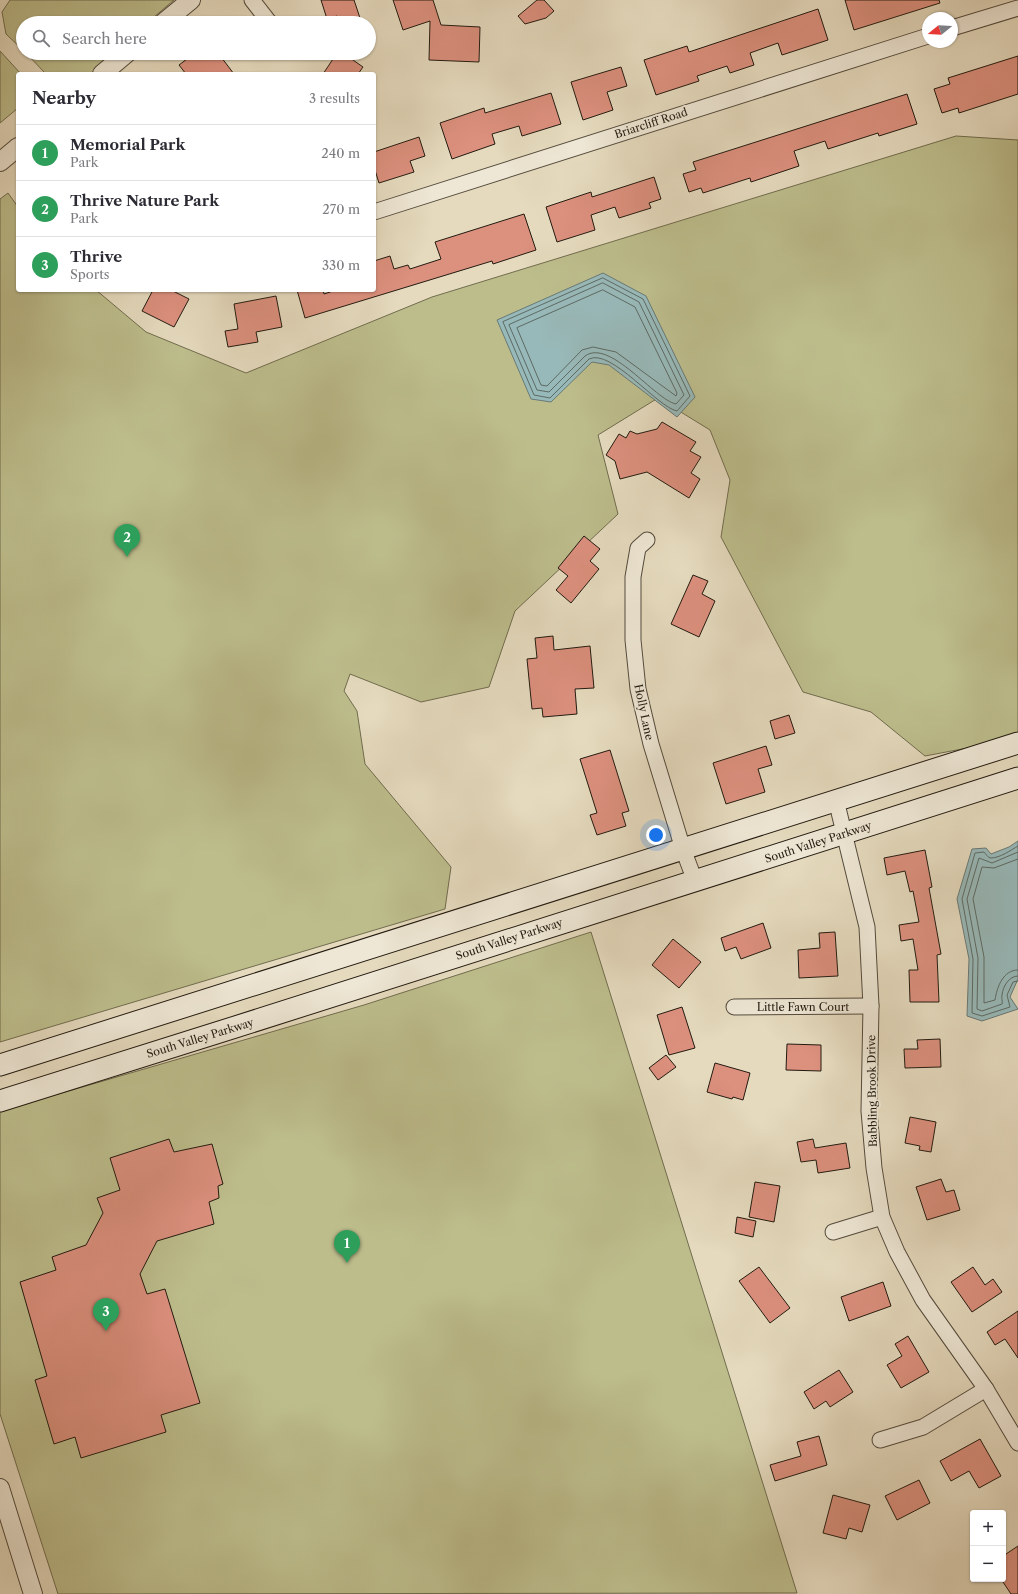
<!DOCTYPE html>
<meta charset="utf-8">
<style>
:root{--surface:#fff;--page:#f2f2f3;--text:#2b2b33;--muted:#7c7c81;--line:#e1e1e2;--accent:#8f2418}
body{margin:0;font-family:"Libre Caslon Text",serif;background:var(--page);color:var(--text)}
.controls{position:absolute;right:12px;bottom:12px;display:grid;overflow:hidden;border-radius:4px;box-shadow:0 1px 3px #0004}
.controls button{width:36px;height:36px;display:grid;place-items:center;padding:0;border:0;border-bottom:1px solid var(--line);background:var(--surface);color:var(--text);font:20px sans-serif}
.compass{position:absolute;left:922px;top:12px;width:36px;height:36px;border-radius:50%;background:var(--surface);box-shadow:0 1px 3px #0004;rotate:252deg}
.you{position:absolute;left:656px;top:835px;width:14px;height:14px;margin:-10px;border:3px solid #fff;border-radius:50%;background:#1a73e8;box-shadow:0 0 0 6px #1a73e833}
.badge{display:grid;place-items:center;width:26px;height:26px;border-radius:50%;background:var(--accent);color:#fff;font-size:13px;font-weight:700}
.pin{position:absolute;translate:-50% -33px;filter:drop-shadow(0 1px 2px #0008)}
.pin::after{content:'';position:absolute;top:21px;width:14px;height:12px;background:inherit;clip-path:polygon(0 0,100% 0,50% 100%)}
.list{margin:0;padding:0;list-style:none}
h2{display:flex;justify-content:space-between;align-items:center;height:52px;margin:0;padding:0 16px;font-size:17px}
h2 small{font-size:13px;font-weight:400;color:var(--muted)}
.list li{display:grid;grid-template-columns:26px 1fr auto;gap:12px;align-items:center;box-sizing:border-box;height:56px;padding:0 16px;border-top:1px solid var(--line)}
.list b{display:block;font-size:15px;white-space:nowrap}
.list p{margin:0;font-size:13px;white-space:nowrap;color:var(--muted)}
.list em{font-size:13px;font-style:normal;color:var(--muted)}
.icon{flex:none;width:22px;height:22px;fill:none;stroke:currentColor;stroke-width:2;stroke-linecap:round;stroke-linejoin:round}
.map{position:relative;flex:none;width:1018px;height:1594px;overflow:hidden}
.search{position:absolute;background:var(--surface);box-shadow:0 1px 3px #0004;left:16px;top:16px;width:360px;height:44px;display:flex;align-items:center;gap:10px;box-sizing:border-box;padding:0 14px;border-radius:22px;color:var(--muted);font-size:15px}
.panel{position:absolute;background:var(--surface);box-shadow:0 1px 3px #0004;left:16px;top:72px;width:360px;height:220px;border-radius:4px}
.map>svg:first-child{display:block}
</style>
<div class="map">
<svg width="1018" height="1594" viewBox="0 0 1018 1594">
<rect width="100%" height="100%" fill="#e5dabe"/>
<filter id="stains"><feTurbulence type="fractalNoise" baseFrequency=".005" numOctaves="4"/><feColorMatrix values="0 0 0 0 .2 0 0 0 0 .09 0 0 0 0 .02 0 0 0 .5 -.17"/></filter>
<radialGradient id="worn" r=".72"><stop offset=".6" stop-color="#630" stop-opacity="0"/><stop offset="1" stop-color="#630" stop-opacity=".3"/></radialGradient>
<g fill="#bdbd8c" stroke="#706c4e">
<path d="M10,0H174L147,23H23V50L6,34L2,12Z"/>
<path d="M0,51L21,74H18V108L0,123Z"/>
<path d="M26,53H114L90,74H46Z"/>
<path d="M956,136L1018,140V733L978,746L925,756L871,712L803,692L721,537L730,480L710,430L658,398L598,435L618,514L515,611L489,687L421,702L350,674L344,691L357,711L365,764L451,867L445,909L0,1042V199L8,193L18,207V290H96L146,332L246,373L432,297Z"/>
<path d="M591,932L797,1593L58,1594L0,1414V1111L364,1005Z"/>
</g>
<g fill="#98b9b9" stroke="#697975">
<path d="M603,273L646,296L695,397L677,417L609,365L592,362L551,402L531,399L497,320Z"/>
<path d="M1018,841V979L1010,997L1018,1009L982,1021L967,1016L969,959L957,899L972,849L986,848L991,854L1009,847Z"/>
</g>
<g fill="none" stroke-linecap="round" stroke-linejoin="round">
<g stroke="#5d6a64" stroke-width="1">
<path d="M603,278L643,299L690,396L677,411C657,407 611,348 589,359L550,398L534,395L503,322Z"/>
<path d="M603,283L639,302L684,395L676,404C655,400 610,338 585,356L549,392L537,390L509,325Z"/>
<path d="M603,290L635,307L677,393L676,396L616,352L593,347L582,350L547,386L541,385L517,328Z"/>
<path d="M1018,846C1011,850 1000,858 991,858C988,858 986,854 984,852L975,853L962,899L973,959L972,1013L982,1016L1010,1007L1007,995L1013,982L1018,981"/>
<path d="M1018,852L992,863L979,858L967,899L978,958L977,1009L982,1011L1002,1004C1003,1001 1001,998 1002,995C1003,986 1009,976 1018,976"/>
<path d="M1018,859L994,868L982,867L973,899L984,957V1003L995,1000C997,987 1003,970 1018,970"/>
</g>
</g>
<g fill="#dc907e" stroke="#221a10">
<path d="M321,0H354L361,21L339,23L337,16L327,19Z"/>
<path d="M393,0H433L441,25L480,27L479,62L429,60L430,21L403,30Z"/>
<path d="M537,0H544L554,11L546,18L525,24L518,16Z"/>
<path d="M845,0H939L940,3L854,30Z"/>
<path d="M818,9L828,40L782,55L778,43L750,53L754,65L730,73L727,66L697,76L699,81L656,95L644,60L687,46L689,52Z"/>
<path d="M195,53H218L234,74H186L179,65Z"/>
<path d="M337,53H343L363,67L358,74H323Z"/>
<path d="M1018,56V94L959,113L958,108L942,113L934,89L950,84L948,78Z"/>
<path d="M621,67L627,86L607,92L613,110L583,120L571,82Z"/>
<path d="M551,93L561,124L522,136L519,126L492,134L495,144L452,159L440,123L484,108L485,113Z"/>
<path d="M907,94L917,124L879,136L878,133L828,149L825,141L794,151L799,166L751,182L750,178L703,193L701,188L689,192L683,174L696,170L693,162Z"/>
<path d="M419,137L425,156L410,161L414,172L379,183L374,167V152Z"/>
<path d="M654,177L661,199L649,203L651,208L619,218L615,207L591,215L595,230L557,242L546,207L591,192L592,197Z"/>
<path d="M524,214L536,250L493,264L492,261L305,318L297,290H323L324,294L336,290H374V261L390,256L394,269L408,265L410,269L441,259L435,242Z"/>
<path d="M153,290H171L189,299L174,327L142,311Z"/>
<path d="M276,296L282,327L256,332L258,342L228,347L225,331L238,329L234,304Z"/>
<path d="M662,422L696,442L690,451L701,457L691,473L700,479L689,498L647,472L620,479L615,461L606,455L619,434L626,438L630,431L637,434L657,429Z"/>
<path d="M584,536L600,549L590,561L599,569L571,603L556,590L568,576L558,568Z"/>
<path d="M693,575L708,581L702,594L715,601L699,637L671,624Z"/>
<path d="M553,636L554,650L590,646L594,688L575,689L577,714L543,717L542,708L532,709L527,659L537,658L535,638Z"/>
<path d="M789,715L795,733L775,739L770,721Z"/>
<path d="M766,746L772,765L758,769L765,792L726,804L713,763Z"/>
<path d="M610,750L629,811L622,813L626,826L597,835L590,815L597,813L580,759Z"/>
<path d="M925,850L932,887L929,888L941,954L937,955L939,1002H910L909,970H918L913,939L901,941L899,925L919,922L913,891L910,892L905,871L887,875L884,858Z"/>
<path d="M763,923L771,948L741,959L736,947L725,951L721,938Z"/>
<path d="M835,932L838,976L799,978L798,950L820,948L819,933Z"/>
<path d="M673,939L701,962L679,988L652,965Z"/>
<path d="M682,1007L695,1048L669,1055L657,1015Z"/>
<path d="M940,1039L941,1067L905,1068L904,1049H918L917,1040Z"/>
<path d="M787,1044L821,1045V1071L786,1070Z"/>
<path d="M666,1055L676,1067L658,1080L649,1068Z"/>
<path d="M715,1063L750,1073L743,1100L733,1097L732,1099L707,1092Z"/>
<path d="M910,1117L936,1122L931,1152L919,1150L920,1146L905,1143Z"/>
<path d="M169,1139L174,1152L212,1144L223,1184L218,1186L219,1198L209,1202L214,1224L157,1241L140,1274L147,1294L165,1289L200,1403L161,1415L166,1432L81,1458L75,1437L54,1444L35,1380L47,1376L20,1282L56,1270L52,1257L86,1245L103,1213L97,1198L120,1190L110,1158Z"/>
<path d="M813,1139L815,1148L846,1143L850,1168L818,1173L816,1160L801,1162L797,1142Z"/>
<path d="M941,1179L946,1192L954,1190L960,1210L927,1220L916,1187Z"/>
<path d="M755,1182L780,1186L774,1222L749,1217Z"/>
<path d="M737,1217L756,1221L753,1237L735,1233Z"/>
<path d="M759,1267L790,1308L770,1323L739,1281Z"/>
<path d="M973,1267L985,1285L993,1279L1002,1292L972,1312L951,1282Z"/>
<path d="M883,1282L891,1306L849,1321L841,1297Z"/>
<path d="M1018,1311V1358L1005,1339L995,1345L987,1332Z"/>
<path d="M908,1336L929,1372L901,1388L887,1365L902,1356L895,1344Z"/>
<path d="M839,1370L853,1392L830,1407L826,1401L814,1409L804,1392Z"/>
<path d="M819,1436L827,1465L775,1481L770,1465L801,1456L797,1442Z"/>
<path d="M980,1439L1001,1476L979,1488L969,1471L951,1481L940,1461Z"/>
<path d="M919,1480L930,1503L897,1520L885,1496Z"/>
<path d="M833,1495L870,1505L862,1532L849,1528L846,1539L823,1533Z"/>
<path d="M1018,1546V1594H1011L1003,1582V1556Z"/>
</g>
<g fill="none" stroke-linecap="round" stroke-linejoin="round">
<defs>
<g id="minor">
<path d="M252,0L270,23"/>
<path d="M952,28L1018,8"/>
<path d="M374,212L928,36"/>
<path d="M647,540L638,548L633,577V640L638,689L651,744L683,849L695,881"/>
<path d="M836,800L867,927L871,1006L869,1111L874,1168L882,1217L897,1252L923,1300L986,1389L1018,1443"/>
<path d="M734,1007L871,1006"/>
<path d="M833,1232L882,1217"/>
<path d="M880,1440L923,1427L986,1389"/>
</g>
<g id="tertiary">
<path d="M163,23L191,0"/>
<path d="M102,74L127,53"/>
<path d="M0,162L18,147"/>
<path d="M0,1488L33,1594"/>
</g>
<g id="secondary">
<path d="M0,1065L1018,743"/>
<path d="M0,1101C340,995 679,885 1018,778"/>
</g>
</defs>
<use href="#minor" stroke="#534a3c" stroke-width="17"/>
<use href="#tertiary" stroke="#534a3c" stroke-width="20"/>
<use href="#secondary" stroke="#221a10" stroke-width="23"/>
<use href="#minor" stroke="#eee7d5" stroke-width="15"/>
<use href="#tertiary" stroke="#eee7d5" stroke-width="18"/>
<use href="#secondary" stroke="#eee7d5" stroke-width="21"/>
</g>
<g text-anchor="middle" stroke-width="3.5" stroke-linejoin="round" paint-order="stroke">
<g font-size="11" fill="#221a10" stroke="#eee7d5">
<text transform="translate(651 123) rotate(-18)" y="4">Briarcliff Road</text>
<text transform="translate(644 712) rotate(78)" y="4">Holly Lane</text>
<text transform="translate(818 842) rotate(-18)" y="4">South Valley Parkway</text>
<text transform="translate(509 939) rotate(-18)" y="4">South Valley Parkway</text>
<text x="803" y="1011">Little Fawn Court</text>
<text transform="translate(200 1038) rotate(-17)" y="4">South Valley Parkway</text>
<text transform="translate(872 1091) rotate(-91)" y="4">Babbling Brook Drive</text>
</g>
</g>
<rect width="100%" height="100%" filter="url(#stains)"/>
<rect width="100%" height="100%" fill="url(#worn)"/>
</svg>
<div class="controls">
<button>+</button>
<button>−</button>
</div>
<svg class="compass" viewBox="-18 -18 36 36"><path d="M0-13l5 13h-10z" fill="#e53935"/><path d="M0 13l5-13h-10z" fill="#7c7c81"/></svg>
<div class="you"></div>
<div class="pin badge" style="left:347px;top:1263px;background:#2e9e5b">1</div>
<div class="pin badge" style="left:127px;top:557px;background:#2e9e5b">2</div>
<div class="pin badge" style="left:106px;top:1331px;background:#2e9e5b">3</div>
<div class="search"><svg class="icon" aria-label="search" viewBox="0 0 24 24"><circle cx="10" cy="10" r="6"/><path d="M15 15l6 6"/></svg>Search here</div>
<section class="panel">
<h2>Nearby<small>3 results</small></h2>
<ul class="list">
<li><span class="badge" style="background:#2e9e5b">1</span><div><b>Memorial Park</b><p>Park</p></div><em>240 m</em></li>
<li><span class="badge" style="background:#2e9e5b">2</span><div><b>Thrive Nature Park</b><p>Park</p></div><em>270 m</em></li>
<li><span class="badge" style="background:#2e9e5b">3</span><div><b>Thrive</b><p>Sports</p></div><em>330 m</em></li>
</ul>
</section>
</div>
